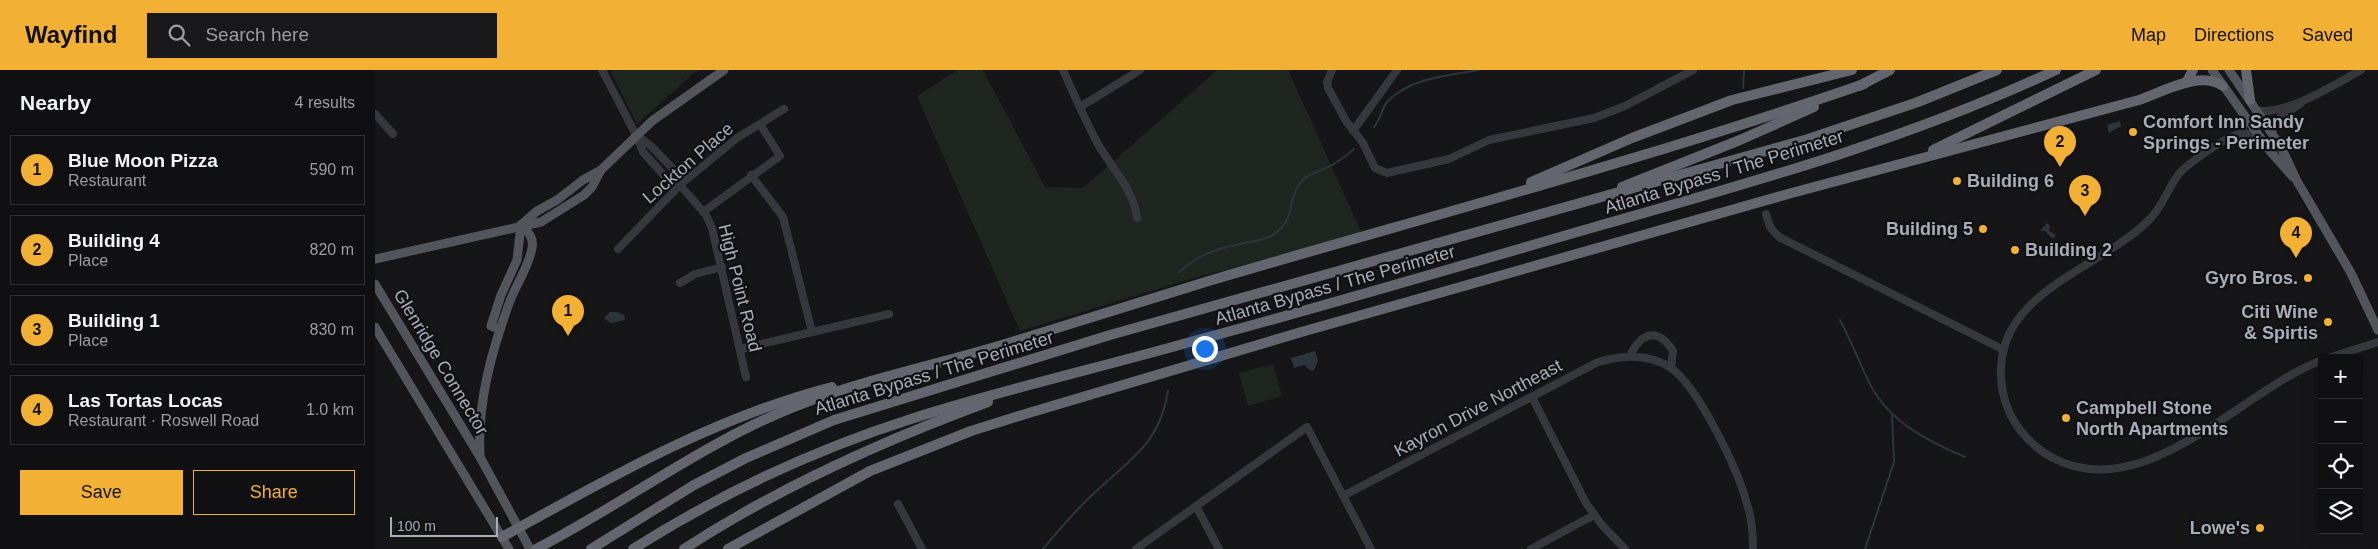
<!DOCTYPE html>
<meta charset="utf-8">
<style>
:root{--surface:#101012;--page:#19191b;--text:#f1f3f6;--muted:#9c9d9f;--line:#303032;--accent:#f2b134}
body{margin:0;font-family:Arial,sans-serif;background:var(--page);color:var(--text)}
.controls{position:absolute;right:15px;bottom:15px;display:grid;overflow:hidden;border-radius:0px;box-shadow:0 5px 20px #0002}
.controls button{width:45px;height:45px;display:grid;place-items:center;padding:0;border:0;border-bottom:1px solid var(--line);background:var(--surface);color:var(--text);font:25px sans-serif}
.scale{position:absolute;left:15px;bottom:12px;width:108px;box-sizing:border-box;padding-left:5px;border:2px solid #a8adb8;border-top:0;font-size:14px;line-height:18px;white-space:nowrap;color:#a8adb8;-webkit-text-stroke:4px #111113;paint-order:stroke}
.you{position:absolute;left:829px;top:278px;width:18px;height:18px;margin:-12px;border:4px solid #fff;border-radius:50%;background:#1a73e8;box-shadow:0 0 0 8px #1a73e833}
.badge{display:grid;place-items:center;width:32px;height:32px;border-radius:50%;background:var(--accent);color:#111;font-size:16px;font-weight:700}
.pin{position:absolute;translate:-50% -41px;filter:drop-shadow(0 1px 2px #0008)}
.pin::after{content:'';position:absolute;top:26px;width:18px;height:15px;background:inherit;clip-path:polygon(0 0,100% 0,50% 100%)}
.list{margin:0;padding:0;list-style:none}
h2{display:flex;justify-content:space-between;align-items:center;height:65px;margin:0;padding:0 20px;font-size:21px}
h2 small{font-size:16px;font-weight:400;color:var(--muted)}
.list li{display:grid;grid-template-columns:32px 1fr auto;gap:15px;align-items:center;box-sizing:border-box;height:70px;margin:0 10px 10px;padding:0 10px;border:1px solid var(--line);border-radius:0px}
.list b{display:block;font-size:19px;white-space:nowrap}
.list p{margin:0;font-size:16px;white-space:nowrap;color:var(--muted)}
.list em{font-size:16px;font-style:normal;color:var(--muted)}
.actions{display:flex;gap:10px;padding:15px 20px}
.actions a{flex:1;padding:11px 0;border:1px solid var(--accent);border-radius:0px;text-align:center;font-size:18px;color:var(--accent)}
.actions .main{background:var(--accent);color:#111}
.icon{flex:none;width:28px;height:28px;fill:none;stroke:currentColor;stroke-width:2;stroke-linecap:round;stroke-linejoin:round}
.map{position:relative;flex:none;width:2003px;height:479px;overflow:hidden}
header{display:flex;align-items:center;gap:30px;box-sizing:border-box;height:70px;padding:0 25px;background:var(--accent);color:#111}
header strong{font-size:24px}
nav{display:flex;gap:28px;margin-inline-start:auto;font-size:18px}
.search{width:350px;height:45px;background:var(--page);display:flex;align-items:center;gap:12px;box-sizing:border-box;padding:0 18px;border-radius:0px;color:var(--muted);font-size:19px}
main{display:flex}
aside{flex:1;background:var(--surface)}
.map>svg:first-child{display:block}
</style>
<header>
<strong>Wayfind</strong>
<div class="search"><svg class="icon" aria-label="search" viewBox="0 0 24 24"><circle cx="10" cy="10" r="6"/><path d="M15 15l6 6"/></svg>Search here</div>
<nav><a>Map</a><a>Directions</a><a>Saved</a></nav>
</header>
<main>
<aside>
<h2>Nearby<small>4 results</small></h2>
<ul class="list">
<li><span class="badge">1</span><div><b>Blue Moon Pizza</b><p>Restaurant</p></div><em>590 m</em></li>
<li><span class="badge">2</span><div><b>Building 4</b><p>Place</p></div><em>820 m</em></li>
<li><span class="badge">3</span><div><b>Building 1</b><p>Place</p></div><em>830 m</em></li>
<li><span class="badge">4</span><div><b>Las Tortas Locas</b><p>Restaurant · Roswell Road</p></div><em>1.0 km</em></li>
</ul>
<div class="actions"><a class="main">Save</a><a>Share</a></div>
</aside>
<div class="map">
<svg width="2003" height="479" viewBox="0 0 2003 479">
<rect width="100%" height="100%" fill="#161618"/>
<g fill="#1e261f">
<path d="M235,0H326L319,3L262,54Z"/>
<path d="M583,0H608L670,117L708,118L842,0H913L987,164L819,208L645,261L542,26Z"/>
<path d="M898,294L907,326L873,336L864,303Z"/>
</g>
<g fill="#2c353c">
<path d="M1745,51L1746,56L1734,63L1732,55Z"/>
<path d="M1672,153L1675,156L1674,161L1681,165L1678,169L1670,161H1665Z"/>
<path d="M235,242H242L249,245L250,250L236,253L229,248Z"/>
<path d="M940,281L943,291L939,300L936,301L929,295L919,298L916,288Z"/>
</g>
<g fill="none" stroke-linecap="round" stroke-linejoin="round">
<g stroke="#2c353c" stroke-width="2">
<path d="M1368,18L1369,0"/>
<path d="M999,57C1006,49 1006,39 1013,31C1035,8 1074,5 1104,0"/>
<path d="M804,202C824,185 839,179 865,174C877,171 887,171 898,165C921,150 912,133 923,116C930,104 941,103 951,98C962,93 971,86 979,79"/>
<path d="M1465,250C1477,272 1485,295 1496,316C1515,352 1554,372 1590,387"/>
<path d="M668,479C683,461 698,443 715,427C753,390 784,377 793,321"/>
<path d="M1490,479L1519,392L1517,344"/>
</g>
<g stroke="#37383d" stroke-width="8">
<path d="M227,0L261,65L268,82L293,110L305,115"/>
<path d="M688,0C699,25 710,50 723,74C737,99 758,118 762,148"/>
<path d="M957,0L952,12L953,18L971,51L988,73L1000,98L1012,103L1074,89L1114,70L1219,48L1250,36L1318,0"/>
<path d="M705,37L765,0"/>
<path d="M1881,40C1909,47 1961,14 1986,0"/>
<path d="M0,44L18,64"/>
<path d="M978,61L1022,0"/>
<path d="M1896,63L1904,48L1925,34"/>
<path d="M1864,64L1868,58L1869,46"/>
<path d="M261,65L276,76L301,102L305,115L331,145L337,158L371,307"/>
<path d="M1886,69C1881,66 1875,63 1868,63C1854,64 1812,94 1803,105C1792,120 1787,138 1773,151C1718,204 1609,225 1628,323C1634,351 1652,373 1676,387C1769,438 1867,320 1947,290"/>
<path d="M376,105L408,147L437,262"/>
<path d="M328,142L405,86L385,54"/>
<path d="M1391,144L1395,157L1404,167L1629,280"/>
<path d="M243,179L305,115L362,68L409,39"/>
<path d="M305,213L320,204L347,197"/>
<path d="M365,279L514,244"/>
<path d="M1255,286C1266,262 1283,257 1298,281L1296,298"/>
<path d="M1953,288L2003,272"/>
<path d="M1157,327L1211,433L1227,455L1250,479"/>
<path d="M968,426L1223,292C1247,285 1274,283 1296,298C1324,318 1363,400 1372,434C1377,448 1378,464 1378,479"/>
<path d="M523,434L547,479"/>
<path d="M821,436L844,479"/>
<path d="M761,479L932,357L996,479"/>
<path d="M1156,479L1219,445"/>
</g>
<g stroke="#53555c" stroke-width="9">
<path d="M1837,0L1895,81L1918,107"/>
<path d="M1854,0L1906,77L1922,111L1976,203L2003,260"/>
<path d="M146,155L162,141L182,130L208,110L226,100L277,51L349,0"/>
<path d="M0,189L166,152L209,125L217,117L226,100"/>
<path d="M0,214L105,387L155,479"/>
<path d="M0,257L134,479"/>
<path d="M125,260L116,256L126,225L142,190L146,155"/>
<path d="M105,384C102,332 117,279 135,231C142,213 154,196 157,178C159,167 153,162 146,155"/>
</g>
<g stroke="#63666e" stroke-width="10">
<path d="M1871,0L1875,30"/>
<path d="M1811,13L1818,0"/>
<path d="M1484,16L1515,0"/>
<path d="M1558,80L1721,0"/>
<path d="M1156,112L1257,68L1357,30L1477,0"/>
<path d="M1247,117L1365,70L1439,37"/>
<path d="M127,467C232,409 340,347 457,317"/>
<path d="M161,479C252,432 333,369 429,333C498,307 570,293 640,271C706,251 771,230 837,210C1055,146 1275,88 1489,14"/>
<path d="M216,479L319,415L371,388L459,350L735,265L1433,69L1543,32L1622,0"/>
<path d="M258,479C345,424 441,379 539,348C627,320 719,299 808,274C947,237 1085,196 1223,156C1378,112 1534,69 1681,0"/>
<path d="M309,479C404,417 507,371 613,332"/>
<path d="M353,479L495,401L596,361L657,342L923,263L1413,124L1764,30C1787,22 1825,0 1848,16"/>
</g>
</g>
<g fill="#f2b134" stroke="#111113" stroke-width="2">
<circle cx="1758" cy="62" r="5"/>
<circle cx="1582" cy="111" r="5"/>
<circle cx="1608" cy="159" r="5"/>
<circle cx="1640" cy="180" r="5"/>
<circle cx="1933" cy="208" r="5"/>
<circle cx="1953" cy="252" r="5"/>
<circle cx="1691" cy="348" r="5"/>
<circle cx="1885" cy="458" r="5"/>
</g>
<g text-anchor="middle" stroke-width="4.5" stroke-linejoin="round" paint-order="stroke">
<g font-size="18" font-weight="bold" fill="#a8adb8" stroke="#111113" text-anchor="start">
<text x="1768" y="58">Comfort Inn Sandy<tspan x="1768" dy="21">Springs - Perimeter</tspan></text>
<text x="1592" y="117">Building 6</text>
<text x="1598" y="165" text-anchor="end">Building 5</text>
<text x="1650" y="186">Building 2</text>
<text x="1923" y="214" text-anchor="end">Gyro Bros.</text>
<text x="1943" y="248" text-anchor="end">Citi Wine<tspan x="1943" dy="21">&amp; Spirtis</tspan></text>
<text x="1701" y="344">Campbell Stone<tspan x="1701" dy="21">North Apartments</tspan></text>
<text x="1875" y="464" text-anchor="end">Lowe's</text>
</g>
<g font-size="18" fill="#a8adb8" stroke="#111113">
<text transform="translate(313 93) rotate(-41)" y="6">Lockton Place</text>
<text transform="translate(1349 102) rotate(-17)" y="6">Atlanta Bypass / The Perimeter</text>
<text transform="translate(960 215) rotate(-16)" y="6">Atlanta Bypass / The Perimeter</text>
<text transform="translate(365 218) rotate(76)" y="6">High Point Road</text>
<text transform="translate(66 292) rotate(59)" y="6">Glenridge Connector</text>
<text transform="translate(559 303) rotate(-17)" y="6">Atlanta Bypass / The Perimeter</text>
<text transform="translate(1103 338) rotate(-28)" y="6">Kayron Drive Northeast</text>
</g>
</g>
</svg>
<div class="controls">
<button>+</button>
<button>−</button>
<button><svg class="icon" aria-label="locate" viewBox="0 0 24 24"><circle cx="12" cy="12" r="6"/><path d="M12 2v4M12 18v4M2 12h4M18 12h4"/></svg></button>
<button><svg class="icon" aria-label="layers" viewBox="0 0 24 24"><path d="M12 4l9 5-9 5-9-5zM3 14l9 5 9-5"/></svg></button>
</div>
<div class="scale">100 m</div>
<div class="you"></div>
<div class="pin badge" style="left:193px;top:266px">1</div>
<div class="pin badge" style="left:1685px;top:97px">2</div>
<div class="pin badge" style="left:1710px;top:146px">3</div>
<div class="pin badge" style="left:1921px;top:188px">4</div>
</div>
</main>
